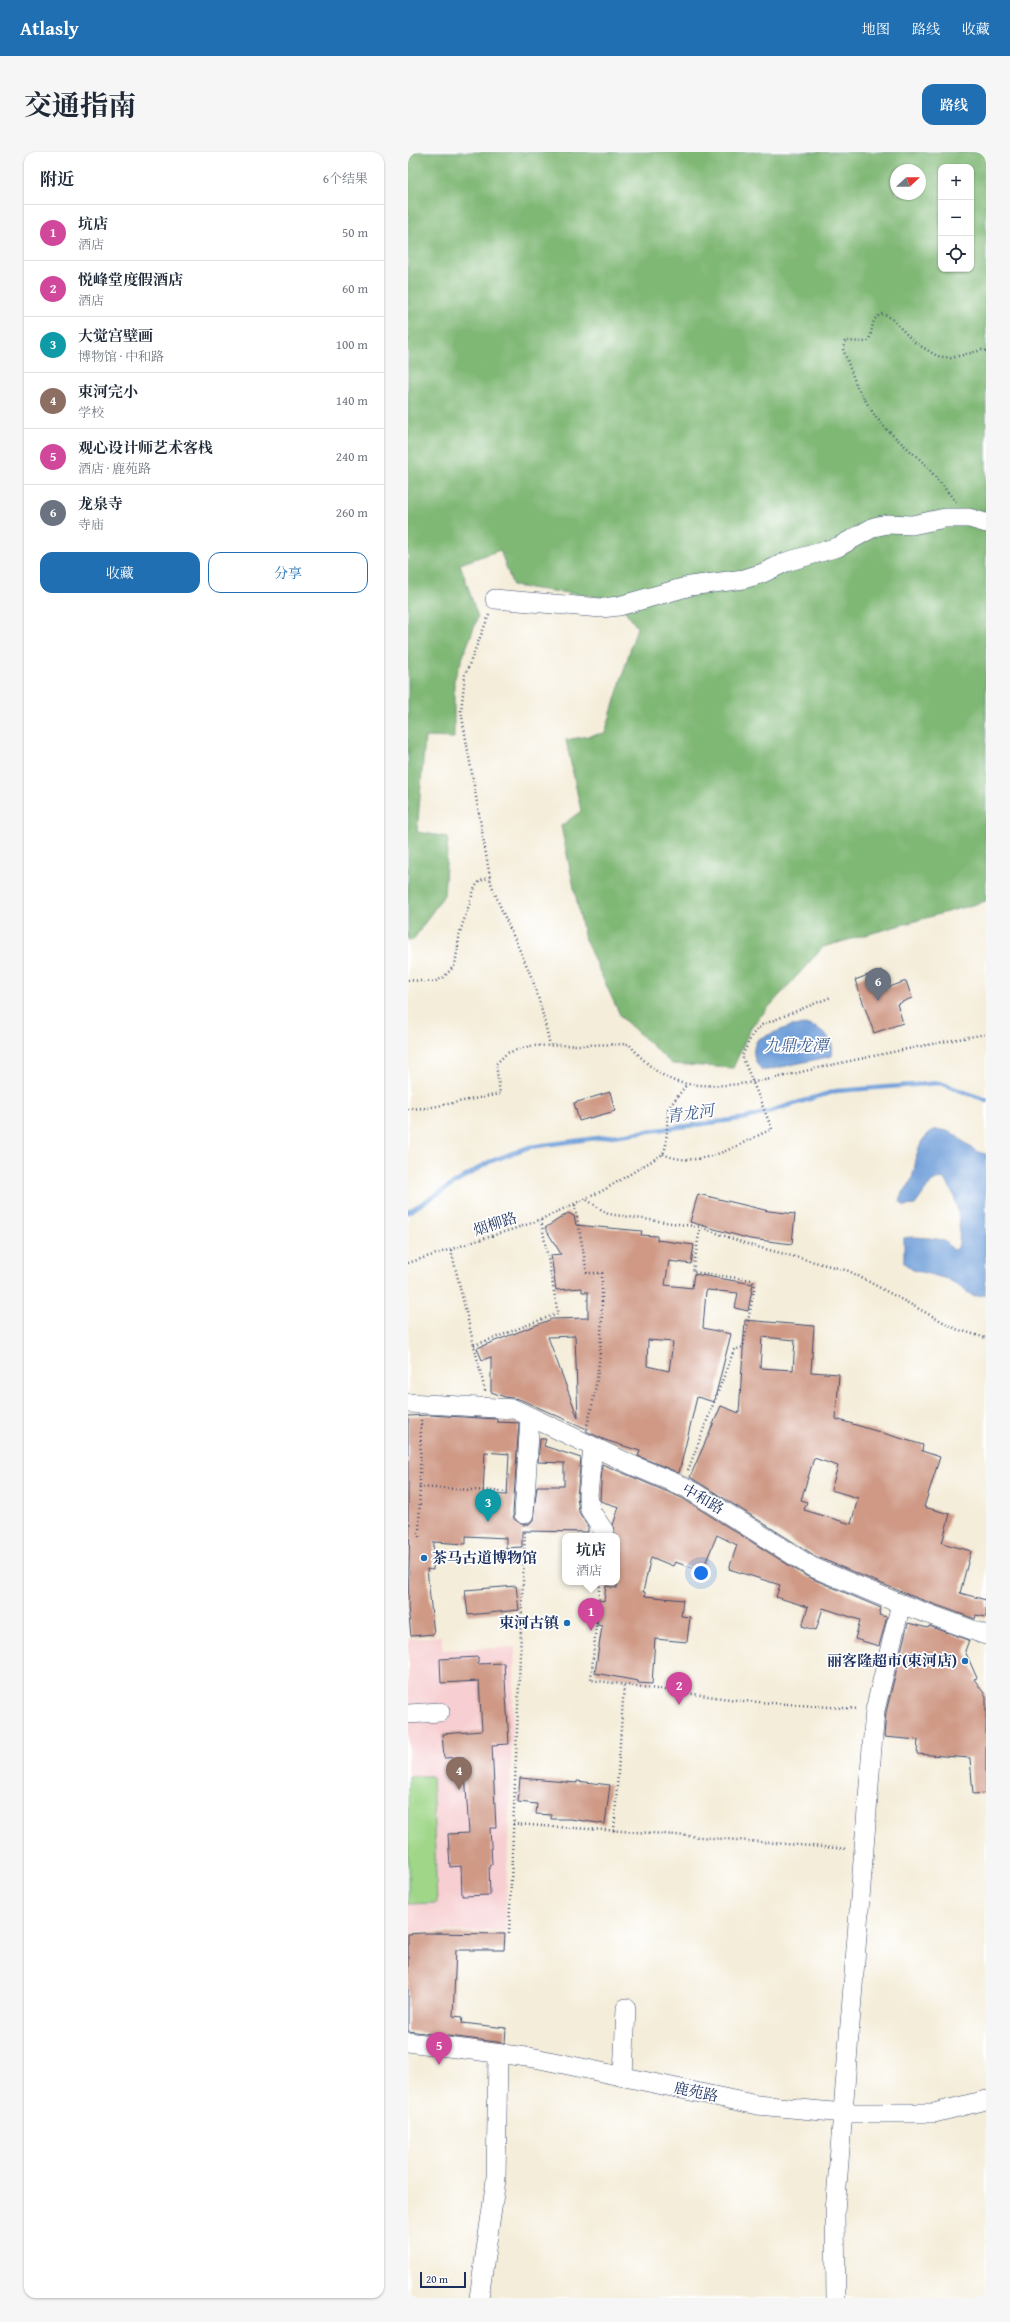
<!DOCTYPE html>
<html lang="zh">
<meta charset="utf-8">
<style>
:root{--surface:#fff;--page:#f6f6f7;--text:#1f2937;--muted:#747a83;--line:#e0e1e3;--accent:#1f6fb2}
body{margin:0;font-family:"Gentium Book Plus","Noto Serif SC",serif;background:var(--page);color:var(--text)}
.controls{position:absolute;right:12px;top:12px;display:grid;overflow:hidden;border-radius:8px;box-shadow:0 1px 3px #0004}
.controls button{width:36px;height:36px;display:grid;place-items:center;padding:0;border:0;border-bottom:1px solid var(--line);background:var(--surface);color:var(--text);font:20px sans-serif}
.compass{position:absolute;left:482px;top:12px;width:36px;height:36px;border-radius:50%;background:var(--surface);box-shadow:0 1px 3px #0004;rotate:68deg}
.scale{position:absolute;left:12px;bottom:10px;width:46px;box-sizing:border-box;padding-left:4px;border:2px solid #1b2f5e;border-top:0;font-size:11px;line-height:14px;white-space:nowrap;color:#1b2f5e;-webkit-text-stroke:3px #fff;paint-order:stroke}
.you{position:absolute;left:293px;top:1421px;width:14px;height:14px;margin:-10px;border:3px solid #fff;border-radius:50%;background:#1a73e8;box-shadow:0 0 0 6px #1a73e833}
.badge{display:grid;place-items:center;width:26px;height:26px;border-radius:50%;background:var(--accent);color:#fff;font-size:13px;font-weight:700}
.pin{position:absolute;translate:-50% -33px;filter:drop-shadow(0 1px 2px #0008)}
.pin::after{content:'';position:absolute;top:21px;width:14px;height:12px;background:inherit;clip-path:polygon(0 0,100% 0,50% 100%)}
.popup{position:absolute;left:154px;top:1381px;width:58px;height:52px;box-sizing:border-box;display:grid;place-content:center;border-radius:8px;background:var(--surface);filter:drop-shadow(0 1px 3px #0005);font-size:13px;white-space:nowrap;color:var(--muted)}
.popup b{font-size:15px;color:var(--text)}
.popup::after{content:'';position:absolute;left:50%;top:100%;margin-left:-8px;border:8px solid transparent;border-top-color:var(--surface)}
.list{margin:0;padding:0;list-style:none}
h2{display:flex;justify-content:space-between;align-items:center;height:52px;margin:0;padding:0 16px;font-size:17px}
h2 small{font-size:13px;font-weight:400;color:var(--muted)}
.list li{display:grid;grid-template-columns:26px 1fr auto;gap:12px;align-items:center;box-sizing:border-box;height:56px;padding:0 16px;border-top:1px solid var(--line)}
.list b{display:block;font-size:15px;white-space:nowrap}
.list p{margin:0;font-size:13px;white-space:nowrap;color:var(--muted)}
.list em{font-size:13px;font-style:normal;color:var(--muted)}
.actions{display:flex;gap:8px;padding:12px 16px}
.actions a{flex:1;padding:9px 0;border:1px solid var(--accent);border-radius:12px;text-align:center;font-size:14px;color:var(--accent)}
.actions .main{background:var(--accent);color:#fff}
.icon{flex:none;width:22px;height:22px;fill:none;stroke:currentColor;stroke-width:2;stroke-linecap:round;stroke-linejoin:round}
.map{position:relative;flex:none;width:578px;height:2146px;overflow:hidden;border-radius:12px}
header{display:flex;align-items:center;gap:24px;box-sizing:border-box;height:56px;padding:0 20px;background:var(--accent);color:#fff}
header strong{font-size:19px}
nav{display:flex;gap:22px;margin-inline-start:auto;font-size:14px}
.intro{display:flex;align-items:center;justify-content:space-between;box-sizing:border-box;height:96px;padding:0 24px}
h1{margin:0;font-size:28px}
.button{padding:10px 18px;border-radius:12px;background:var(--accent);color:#fff;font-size:14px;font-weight:700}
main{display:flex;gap:24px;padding:0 24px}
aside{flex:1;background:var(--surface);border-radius:12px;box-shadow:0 1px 3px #0004}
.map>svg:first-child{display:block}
</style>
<header>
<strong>Atlasly</strong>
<nav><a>地图</a><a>路线</a><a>收藏</a></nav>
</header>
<div class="intro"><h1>交通指南</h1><a class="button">路线</a></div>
<main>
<aside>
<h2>附近<small>6个结果</small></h2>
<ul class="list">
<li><span class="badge" style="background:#d1479c">1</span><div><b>坑店</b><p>酒店</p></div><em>50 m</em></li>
<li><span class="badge" style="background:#d1479c">2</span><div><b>悦峰堂度假酒店</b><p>酒店</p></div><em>60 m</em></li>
<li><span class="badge" style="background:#0f9aa8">3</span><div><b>大觉宫壁画</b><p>博物馆 · 中和路</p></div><em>100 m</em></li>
<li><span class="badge" style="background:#8d6e63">4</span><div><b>束河完小</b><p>学校</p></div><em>140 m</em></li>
<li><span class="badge" style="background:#d1479c">5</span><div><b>观心设计师艺术客栈</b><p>酒店 · 鹿苑路</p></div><em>240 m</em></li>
<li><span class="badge" style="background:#6b7280">6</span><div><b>龙泉寺</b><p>寺庙</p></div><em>260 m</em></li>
</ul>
<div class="actions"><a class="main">收藏</a><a>分享</a></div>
</aside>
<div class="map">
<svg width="578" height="2146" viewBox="0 0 578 2146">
<rect width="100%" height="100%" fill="#fff"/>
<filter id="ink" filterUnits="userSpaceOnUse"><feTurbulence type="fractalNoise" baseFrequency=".025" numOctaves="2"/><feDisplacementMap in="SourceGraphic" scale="8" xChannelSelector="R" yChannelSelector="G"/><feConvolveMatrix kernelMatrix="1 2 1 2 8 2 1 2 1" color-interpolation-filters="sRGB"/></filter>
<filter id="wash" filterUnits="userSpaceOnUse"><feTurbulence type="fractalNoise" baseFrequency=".012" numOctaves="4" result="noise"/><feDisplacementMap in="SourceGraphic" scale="16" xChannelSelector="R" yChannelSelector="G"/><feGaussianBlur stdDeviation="0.9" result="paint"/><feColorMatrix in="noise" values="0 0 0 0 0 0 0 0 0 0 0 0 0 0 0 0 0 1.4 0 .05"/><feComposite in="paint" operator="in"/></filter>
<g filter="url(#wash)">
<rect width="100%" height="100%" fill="#f4edd9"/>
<path fill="#f7cfd2" d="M33,1484L35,1498L107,1495L97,1779L0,1780V1487Z"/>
<path fill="#9fd688" stroke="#5d8273" d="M0,1624H24L29,1751L0,1752Z"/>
<path fill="#7fb774" stroke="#4d7369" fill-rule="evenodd" d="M0,0H578V749L415,795L343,875L325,916L264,912L213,865L177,788L153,674L173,659L158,588L197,581L229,475L208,447L105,434L92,398L52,412L70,465L46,528V586L17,585L9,680L40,685L36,743L5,788H0ZM533,15H563V117H533ZM488,18H512V42H488Z"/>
<g fill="#6f9fd9" stroke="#45679c">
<path d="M400,873C416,877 427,888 424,904L359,918H354C345,909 343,896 350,887L383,874Z"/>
<path d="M526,978C551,975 556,999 578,1002L577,1143L565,1144L540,1127L505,1118L496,1111V1086C501,1084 531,1086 536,1089C540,1091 543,1095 545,1098L550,1096C554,1078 550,1037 534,1026L524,1029L507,1053L496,1054L492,1050C494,1038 497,1040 502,1031C511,1012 504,990 526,978Z"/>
</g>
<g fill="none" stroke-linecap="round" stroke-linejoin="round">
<path stroke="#6f9fd9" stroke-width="4.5" d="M0,1060L81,1010L121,995L339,966L428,939L532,931L578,948"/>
</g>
<g id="blocks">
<g fill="#cf9985" fill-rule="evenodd">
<path d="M473,818L479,836L498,829L504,846L489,852L495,871L466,881L447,828Z"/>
<path d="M202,940L207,959L171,969L166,951Z"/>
<path d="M290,1042L361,1059L387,1062L384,1092L342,1087L282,1070Z"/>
<path d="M160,1061L166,1064L168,1073L234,1079L233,1083L249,1084V1088L286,1093L283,1112L261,1109L257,1133L284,1136L286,1122L345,1132L340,1159L327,1156L330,1141L300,1138L298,1139L295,1176L323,1182L306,1250L289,1245L271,1321L230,1304L232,1299L197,1288L178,1279L179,1277L111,1247L97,1245L83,1240V1205L74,1208L69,1196L144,1167L180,1166V1140H174V1136L148,1138L143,1103L153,1102L137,1076ZM167,1184L170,1266L140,1185ZM240,1188L265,1190L261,1219L239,1214Z"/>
<path d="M337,1168L406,1174L403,1220L431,1222L428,1267L515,1293L514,1299L532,1305L516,1355L542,1362L534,1391L563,1399L552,1441L578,1448V1465L568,1463L567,1467L501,1443L409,1405L282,1325L313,1254L331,1261ZM354,1185L387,1188L385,1218L352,1216ZM406,1306L430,1314L423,1338L450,1346L443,1372L396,1358L399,1350L393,1348Z"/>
<path d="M22,1263L89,1267V1270L111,1271L105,1361L106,1367L115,1373L121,1372L125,1368L129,1334H156V1311L130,1310L132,1287H138L136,1294L173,1306L169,1344L171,1360L180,1375V1380L114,1379V1395L98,1396V1386L58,1384V1392L26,1390L25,1418L19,1417L26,1482L3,1484L0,1455L2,1371H0V1264ZM77,1300L101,1302L99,1343L75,1342Z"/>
<path d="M194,1312L274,1346L398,1424L473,1456L471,1463L479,1465L471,1494L447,1487L452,1468L415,1456L408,1478L394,1474L400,1455L368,1445L372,1433L321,1417L329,1393L309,1383L294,1419L267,1410L265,1414L243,1405L235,1440H237V1444L275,1448L273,1464L282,1465L279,1490L247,1487L244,1532L230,1531V1529L187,1521L194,1474L189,1473L191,1448L196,1449L198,1434L209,1436V1384H206L205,1373L211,1355L192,1349Z"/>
<path d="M108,1434L111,1458L60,1463L57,1438Z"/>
<path d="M500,1471L520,1476L521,1474L561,1488L557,1499L569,1526L566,1527L578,1544V1641L565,1642L562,1606L509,1602L510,1588L476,1585L478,1560Z"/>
<path d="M70,1505V1512L96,1511L101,1592L84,1593L88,1676H82L84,1712L81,1713L82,1743L54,1744L53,1714L42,1715L40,1682L61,1681L56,1605L36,1606L34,1582L74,1579L71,1529L33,1531L32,1507Z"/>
<path d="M112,1626L169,1631V1629L202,1633L197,1672L162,1667H143V1663L128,1662L129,1652L110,1650Z"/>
<path d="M15,1781L97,1782L96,1798H48L45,1864L55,1865L54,1871L98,1876L97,1891L0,1879V1782Z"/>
</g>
</g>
</g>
<g filter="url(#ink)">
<use href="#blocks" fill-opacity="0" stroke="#3c4c70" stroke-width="1"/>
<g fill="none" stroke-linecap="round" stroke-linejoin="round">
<defs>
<g id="minor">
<path d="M87,447L193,456L211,454L282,434L336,427L355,421L378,410L430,395L466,375L479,372L504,373L537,366H561L578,371"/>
<path d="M0,1251L106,1257L224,1313L279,1336L404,1415L493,1452L578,1483"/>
<path d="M185,1295L180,1343L182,1358L196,1379"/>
<path d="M116,1362L122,1265"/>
<path d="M0,1562L32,1560"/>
<path d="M0,1890L127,1906L349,1953L436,1961H526L578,1948"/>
<path d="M215,1925L218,1856"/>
<path d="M71,2146L88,2028L90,1902"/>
<path d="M428,2146L427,2060L467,1558L493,1452"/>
</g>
</defs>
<use href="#minor" stroke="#3c4c70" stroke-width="20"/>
<g stroke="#3c4c70" stroke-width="2.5" stroke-dasharray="1 3" stroke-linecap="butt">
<path d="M548,350L516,311L479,278L467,264L449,235L435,197L437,189L459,190C467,181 460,166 475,162L483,166L506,190L529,204L543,206L574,198L578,199"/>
<path d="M81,463L57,523L53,559L83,731C94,761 108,789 121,819C131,843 136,868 142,893"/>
<path d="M0,828L26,830L35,826L47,813L52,780L67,735L72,729L82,725"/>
<path d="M0,957L19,956L92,942L88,912L99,901L121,894L221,892C235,909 256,930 280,932C332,938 374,924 423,913C475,902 526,891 578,882"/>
<path d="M255,1002C292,1019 330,992 364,977L334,904L344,883L354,873L423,845"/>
<path d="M179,1048L200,1062L292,1075L342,1093L441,1119L548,1177L578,1186"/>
<path d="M167,1053L179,1121H194C194,1177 194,1219 179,1274"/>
<path d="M43,1098L77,1239"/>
<path d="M0,1111L127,1070L196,1038L255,1002L258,994L260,957L279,932"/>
<path d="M66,1193C95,1184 121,1171 150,1162L133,1068"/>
<path d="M280,1318L326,1198L335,1195L347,1133L344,1128L285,1120L292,1075"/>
<path d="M11,1335L101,1340"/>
<path d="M11,1385L13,1268"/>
<path d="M192,1430L183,1528L336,1549L450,1557"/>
<path d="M105,1672L243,1681L440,1697"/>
<path d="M206,1679L216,1533"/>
<path d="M101,1781L117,1378"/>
</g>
<use href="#minor" stroke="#fff" stroke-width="19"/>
</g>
</g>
<g fill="#1f6fb2" stroke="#fff" stroke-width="1.5">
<circle cx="16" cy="1406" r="4"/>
<circle cx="159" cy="1471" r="4"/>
<circle cx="557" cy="1509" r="4"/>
</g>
<g text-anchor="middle" stroke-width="3.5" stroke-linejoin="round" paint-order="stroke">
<g font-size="15" fill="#1b2f5e" stroke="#fff">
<text transform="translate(87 1072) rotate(-18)" y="5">烟柳路</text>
<text transform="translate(295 1347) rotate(30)" y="5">中和路</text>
<text transform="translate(288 1940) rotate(12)" y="5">鹿苑路</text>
</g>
<g font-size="15" font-weight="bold" fill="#1b2f5e" stroke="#fff" text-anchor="end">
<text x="24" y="1411" text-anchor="start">茶马古道博物馆</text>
<text x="151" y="1476">束河古镇</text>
<text x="549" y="1514">丽客隆超市(束河店)</text>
</g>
<g font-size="16" font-style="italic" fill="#3d5c8f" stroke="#fff">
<text x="388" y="899">九鼎龙潭</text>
<text transform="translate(282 961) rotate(-8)" y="6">青龙河</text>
</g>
</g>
</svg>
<div class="controls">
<button>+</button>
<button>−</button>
<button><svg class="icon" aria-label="locate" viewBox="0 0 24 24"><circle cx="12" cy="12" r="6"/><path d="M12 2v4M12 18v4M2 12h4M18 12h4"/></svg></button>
</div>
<svg class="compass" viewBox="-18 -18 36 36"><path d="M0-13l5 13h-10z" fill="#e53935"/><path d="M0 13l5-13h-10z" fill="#747a83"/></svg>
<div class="scale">20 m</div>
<div class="you"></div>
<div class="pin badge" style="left:183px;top:1479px;background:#d1479c">1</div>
<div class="popup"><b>坑店</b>酒店</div>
<div class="pin badge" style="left:271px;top:1553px;background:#d1479c">2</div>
<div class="pin badge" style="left:80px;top:1370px;background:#0f9aa8">3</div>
<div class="pin badge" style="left:51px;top:1638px;background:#8d6e63">4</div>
<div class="pin badge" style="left:31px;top:1913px;background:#d1479c">5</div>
<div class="pin badge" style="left:470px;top:849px;background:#6b7280">6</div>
</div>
</main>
